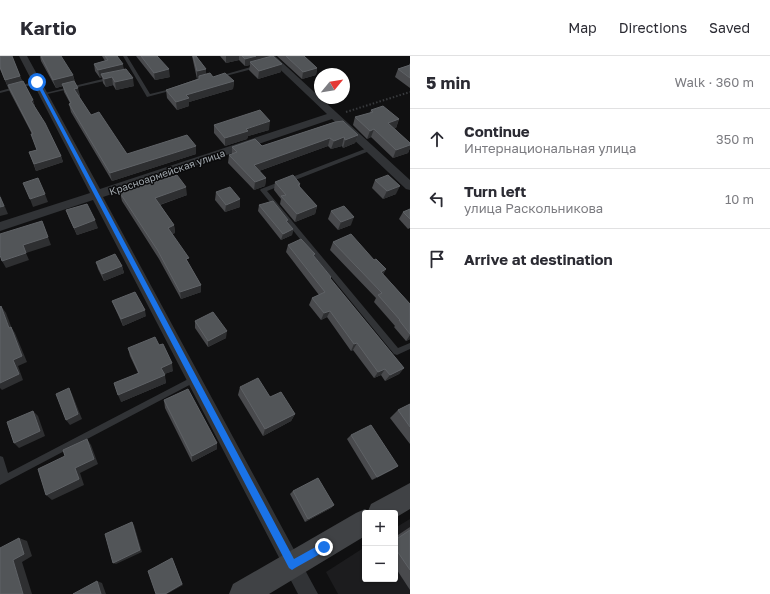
<!DOCTYPE html>
<meta charset="utf-8">
<style>
:root{--surface:#fff;--page:#f7f7f7;--text:#2b2b33;--muted:#7c7c81;--line:#e1e1e2}
body{margin:0;font-family:"Golos Text",sans-serif;background:var(--page);color:var(--text)}
.controls{position:absolute;right:12px;bottom:12px;display:grid;overflow:hidden;border-radius:4px;box-shadow:0 1px 3px #0004}
.controls button{width:36px;height:36px;display:grid;place-items:center;padding:0;border:0;border-bottom:1px solid var(--line);background:var(--surface);color:var(--text);font:20px sans-serif}
.compass{position:absolute;left:314px;top:12px;width:36px;height:36px;border-radius:50%;background:var(--surface);box-shadow:0 1px 3px #0004;rotate:60deg}
.stop{position:absolute;width:12px;height:12px;margin:-9px;border:3px solid #1a73e8;border-radius:50%;background:#fff}
.stop.end{background:#1a73e8;border-color:#fff;box-shadow:0 1px 4px #0008}
.list{margin:0;padding:0;list-style:none}
h2{display:flex;justify-content:space-between;align-items:center;height:52px;margin:0;padding:0 16px;font-size:17px}
h2 small{font-size:13px;font-weight:400;color:var(--muted)}
.list li{display:grid;grid-template-columns:26px 1fr auto;gap:12px;align-items:center;box-sizing:border-box;height:60px;padding:0 16px;border-top:1px solid var(--line)}
.list b{display:block;font-size:15px;white-space:nowrap}
.list p{margin:0;font-size:13px;white-space:nowrap;color:var(--muted)}
.list em{font-size:13px;font-style:normal;color:var(--muted)}
.icon{flex:none;width:22px;height:22px;fill:none;stroke:currentColor;stroke-width:2;stroke-linecap:round;stroke-linejoin:round}
.map{position:relative;flex:none;width:410px;height:538px;overflow:hidden}
header{display:flex;align-items:center;gap:24px;box-sizing:border-box;height:56px;padding:0 20px;background:var(--surface);border-bottom:1px solid var(--line)}
header strong{font-size:19px}
nav{display:flex;gap:22px;margin-inline-start:auto;font-size:14px}
main{display:flex}
aside{flex:1;background:var(--surface)}
.map>svg:first-child{display:block}
</style>
<header>
<strong>Kartio</strong>
<nav><a>Map</a><a>Directions</a><a>Saved</a></nav>
</header>
<main>
<div class="map">
<svg width="410" height="538" viewBox="0 0 410 538">
<rect width="100%" height="100%" fill="#101011"/>
<path fill="#1c1c1e" d="M410,463V538H338L326,516L365,491V523H395V472Z"/>
<g fill="none" stroke-linecap="round" stroke-linejoin="round">
<path stroke="#383a3d" stroke-width="2" stroke-dasharray="1.5 2" stroke-linecap="butt" d="M346,56L410,36"/>
<g fill="#313336" fill-rule="evenodd">
<path d="M123,0H127L150,38L175,32L177,33L147,41Z"/>
<path d="M258,9H260V11L218,22L216,21Z"/>
<path d="M111,21H113V23L43,39L41,38Z"/>
<path d="M37,25H39V27L0,37V35Z"/>
<path d="M370,91L372,92V94L267,135L398,292L410,287V293L397,299L394,298L260,134L261,133Z"/>
<path d="M194,320L197,321L198,323L197,325L0,429V400L3,401L8,417Z"/>
</g>
<path fill="#313336" fill-rule="evenodd" d="M19,0H27L100,133L327,58L266,0H275L410,124V134L406,133L332,63L103,141L318,538H298L93,144L0,175V166L90,137Z"/>
<path fill="#404245" fill-rule="evenodd" d="M410,427V453L395,462V457H365V480L269,538H229L233,528L356,457L365,453L368,455L371,448Z"/>
</g>
<g fill="#494a4d">
<path d="M0,0H13H12L22,25L33,44L35,51L61,100L63,106L36,115L29,96L37,94L32,78L10,36L0,13Z"/>
<path d="M40,0L73,19L75,26L80,40L79,41L91,59L127,98H196L112,125L71,56L69,48L70,47L64,36L63,30L56,32L41,5Z"/>
<path d="M102,0H117L124,13L134,30L116,34L113,29L106,31L103,27L102,21L100,22L95,15L94,8L105,5Z"/>
<path d="M136,0H157L170,21L155,24Z"/>
<path d="M192,0H196L206,13V18L213,21L234,25L233,33L189,46V50L177,54L167,42L166,34L197,23Z"/>
<path d="M220,0H268V1L281,16L258,23L249,14L250,9L245,10L239,4L226,7Z"/>
<path d="M277,0H305V1L317,12L316,19L302,23Z"/>
<path d="M410,7V32L395,21L398,13L410,9H409Z"/>
<path d="M371,54L399,63L396,72H394L410,87V92L408,97L393,102L371,81L367,83L353,69L355,61L370,57Z"/>
<path d="M335,66L358,79L355,87L343,92L342,90L331,93L328,90L259,115L266,122L265,130L254,134L228,107L229,99L232,98V91L262,90Z"/>
<path d="M214,69L269,74L248,80L247,83L225,90L214,77Z"/>
<path d="M375,124L396,138L383,143L372,132Z"/>
<path d="M275,126L300,128V132L317,150L315,158L295,166L280,148L281,143L274,134Z"/>
<path d="M216,136L240,151L225,156L215,144Z"/>
<path d="M120,137L187,139L160,149L174,169L175,177L172,178L201,229V236L181,243L159,203L122,145Z"/>
<path d="M259,149L288,167L293,173L292,179L281,184L258,155Z"/>
<path d="M410,153V172L408,173L399,163L403,156Z"/>
<path d="M66,154L98,172L77,179L69,162Z"/>
<path d="M331,155L351,169L338,174L328,163Z"/>
<path d="M333,186L374,204L386,213L383,218L410,248V283L406,285L394,271L395,270L374,246L376,242L330,194Z"/>
<path d="M288,189L314,201L330,223L404,312L399,318L385,325L381,319L374,322L353,294L351,295L327,261L321,264L309,249L312,242L319,239L286,196Z"/>
<path d="M96,206L122,210L124,217L104,225L98,213Z"/>
<path d="M112,245L146,260L123,270L115,252Z"/>
<path d="M195,265L226,282L208,291L195,272Z"/>
<path d="M159,289L173,315L164,318L166,327L121,346L138,317L130,300L128,292Z"/>
<path d="M240,331L270,341L295,358L291,365L263,380L238,339Z"/>
<path d="M164,344L217,387V393L192,406L165,352Z"/>
<path d="M410,348V388L390,362L398,354Z"/>
<path d="M351,379L398,410L392,414L372,424L347,383Z"/>
<path d="M293,435L334,449L331,452L305,466L290,438Z"/>
<path d="M410,471V534L395,511V481Z"/>
</g>
<g fill="#2e2f31">
<path d="M226,0H239V4L226,7Z"/>
<path d="M256,0H268V4L250,6V9L245,10V3Z"/>
<path d="M123,8L124,15L101,18L102,21L100,22L98,14Z"/>
<path d="M282,8L281,16L258,23L259,15Z"/>
<path d="M317,12L316,19L302,23L303,16Z"/>
<path d="M169,13L170,21L155,24L154,17Z"/>
<path d="M206,13V21L199,20V23H197V15Z"/>
<path d="M73,19L75,27L62,28L63,30L56,32L53,24Z"/>
<path d="M20,20L23,27L8,31L5,24Z"/>
<path d="M112,21L113,29L106,31L104,23Z"/>
<path d="M133,22L134,30L116,34L115,26Z"/>
<path d="M234,25L233,33L189,46V50L177,54L176,46L186,39Z"/>
<path d="M78,32L80,40L76,41L74,33Z"/>
<path d="M33,44L35,51L33,52L31,45Z"/>
<path d="M399,63L396,72L385,75L388,67Z"/>
<path d="M270,65L269,74L248,80L247,83L225,90V82L246,73Z"/>
<path d="M374,73L371,81L367,83L370,75Z"/>
<path d="M358,79L355,87L343,92L345,84Z"/>
<path d="M344,81L342,90L331,93L334,85Z"/>
<path d="M330,82L328,90L253,117L254,109Z"/>
<path d="M410,89V92L408,97L393,102L396,94Z"/>
<path d="M196,90V98L112,125L110,117Z"/>
<path d="M61,100L63,106L36,115L34,108Z"/>
<path d="M266,122L265,130L254,134L255,126Z"/>
<path d="M400,130L396,138L383,143L387,135Z"/>
<path d="M186,131L187,139L156,150L155,142Z"/>
<path d="M45,138L48,146L33,151L30,143Z"/>
<path d="M0,139L8,158L0,160Z"/>
<path d="M240,143V151L225,156L226,149Z"/>
<path d="M317,150L315,158L295,166L297,158Z"/>
<path d="M354,161L351,169L338,174L341,166Z"/>
<path d="M95,164L98,172L77,179L74,172Z"/>
<path d="M42,165L51,189L26,197L29,204L6,212L2,205L23,189Z"/>
<path d="M174,169L175,177L169,179L168,172Z"/>
<path d="M293,173L292,179L281,184L283,178Z"/>
<path d="M122,210L124,217L104,225L102,218Z"/>
<path d="M386,213L382,221L381,216Z"/>
<path d="M201,229V236L181,243L180,236Z"/>
<path d="M1,250L6,257L14,278L9,272Z"/>
<path d="M145,254L146,260L123,270L121,263Z"/>
<path d="M330,255L327,261L321,264L324,257Z"/>
<path d="M11,271L15,277L27,306L18,310L23,324L2,334L0,332V327L13,304Z"/>
<path d="M227,275L226,282L208,291V285Z"/>
<path d="M410,279V283L406,285Z"/>
<path d="M357,287L353,294L351,295L354,288Z"/>
<path d="M172,307L173,315L162,319L161,312Z"/>
<path d="M404,312L399,318L385,325L390,319Z"/>
<path d="M385,313L381,319L374,322L378,316Z"/>
<path d="M165,319L166,327L121,346L118,339Z"/>
<path d="M69,332L72,338L82,363L70,369L66,364Z"/>
<path d="M33,355L38,360L45,380L19,392L14,387Z"/>
<path d="M295,358L291,365L263,380L265,373Z"/>
<path d="M87,383L91,389L98,408L80,417L84,429L52,444L46,439L75,412Z"/>
<path d="M217,387V393L192,406V400Z"/>
<path d="M398,410L392,414L372,424L377,421Z"/>
<path d="M334,449L331,452L305,466L308,463Z"/>
<path d="M132,466L134,469L142,496L116,508L113,507Z"/>
<path d="M19,482L27,485L32,500L22,506L32,538H23L13,504Z"/>
<path d="M172,502L183,529L167,538H165Z"/>
<path d="M97,525L102,527L106,538H101Z"/>
</g>
<g fill="#525558" stroke="#5f6266">
<path d="M0,0H12L20,20L5,24L0,11Z"/>
<path d="M41,0H61L73,19L53,24Z"/>
<path d="M105,0H117L123,8L98,14L94,8L108,4Z"/>
<path d="M141,0H157L169,13L154,17Z"/>
<path d="M193,0H196L206,13L197,15Z"/>
<path d="M242,0H256L245,3Z"/>
<path d="M272,0H273L282,8L259,15L250,6Z"/>
<path d="M286,0H304L317,12L303,16Z"/>
<path d="M410,9V22L398,13Z"/>
<path d="M126,13L133,22L115,26L112,21L104,23L101,18Z"/>
<path d="M210,17L213,21L225,17L234,25L186,39L189,42L176,46L166,34L199,23V20Z"/>
<path d="M23,25L33,44L31,45L45,67L61,100L34,108L29,96L37,94L31,78H33L8,29Z"/>
<path d="M74,25L78,32L74,33L91,59L99,56L127,98L187,79L196,90L110,117L69,48L71,47L62,28Z"/>
<path d="M383,50L399,63L388,67L410,87V89L396,94L374,73L370,75L355,61L373,56L371,54Z"/>
<path d="M260,54L270,65L246,73L248,75L225,82L214,69Z"/>
<path d="M343,65L358,79L345,84L344,81L334,85L330,82L254,109L266,122L255,126L229,99L237,96L232,91L255,83L262,90L335,66Z"/>
<path d="M177,119L186,131L155,142L174,169L168,172L189,202L186,203L201,229L180,236L158,195L120,137Z"/>
<path d="M293,119L300,128L298,129L317,150L297,158L281,140L286,139L275,126Z"/>
<path d="M388,119L400,130L387,135L375,124Z"/>
<path d="M38,122L45,138L30,143L23,127Z"/>
<path d="M230,131L240,143L226,149L216,136Z"/>
<path d="M0,141L4,150L0,151Z"/>
<path d="M273,145L288,164L286,165L293,173L283,178L259,149Z"/>
<path d="M87,148L95,164L74,172L66,154Z"/>
<path d="M344,150L354,161L341,166L331,155Z"/>
<path d="M410,153V163L403,156Z"/>
<path d="M42,165L48,181L23,189L26,197L2,205L0,199V178Z"/>
<path d="M351,178L374,204L376,203L386,213L381,216L410,248V278L399,264H400L378,239L382,237L333,186Z"/>
<path d="M301,183L315,198L313,199L331,221L330,222L404,312L390,319L385,313L378,316L357,287L354,288L330,255L324,257L312,242L325,236L288,189Z"/>
<path d="M115,198L122,210L102,218L96,206Z"/>
<path d="M135,236L145,254L121,263L112,245Z"/>
<path d="M1,250L9,272L11,271L22,300L13,304L19,318L0,327V251Z"/>
<path d="M213,256L227,275L208,285L195,265Z"/>
<path d="M155,281L159,289L163,288L172,307L161,312L165,319L118,339L114,327L139,317L128,292Z"/>
<path d="M258,322L270,341L281,336L295,358L265,373L240,331Z"/>
<path d="M69,332L78,358L66,364L56,338Z"/>
<path d="M188,333L217,387L192,400L164,344Z"/>
<path d="M410,348V371L398,354Z"/>
<path d="M33,355L40,375L14,387L7,366Z"/>
<path d="M371,369L398,410L377,421L351,379Z"/>
<path d="M87,383L94,403L75,412L79,423L46,439L38,413L65,400L63,394Z"/>
<path d="M318,422L334,449L308,463L293,435Z"/>
<path d="M132,466L140,494L113,507L105,478Z"/>
<path d="M410,474V514L395,492V484Z"/>
<path d="M19,482L24,498L13,504L23,538H0V492Z"/>
<path d="M172,502L182,528L165,538H156L148,515Z"/>
<path d="M97,525L101,538H73Z"/>
</g>
<path fill="#1a73e8" d="M35,25L39,26L294,503L321,488L324,486L327,488L328,491L327,494L295,512L292,514L289,512Z"/>
<g text-anchor="middle" stroke-width="3" stroke-linejoin="round" paint-order="stroke">
<g font-size="10" fill="#a3aab0" stroke="#0b0b0c">
<text transform="translate(167 116) rotate(-19)" y="4">Красноармейская улица</text>
</g>
</g>
</svg>
<div class="controls">
<button>+</button>
<button>−</button>
</div>
<svg class="compass" viewBox="-18 -18 36 36"><path d="M0-13l5 13h-10z" fill="#e53935"/><path d="M0 13l5-13h-10z" fill="#7c7c81"/></svg>
<div class="stop" style="left:37px;top:26px"></div>
<div class="stop end" style="left:324px;top:491px"></div>
</div>
<aside>
<h2>5 min<small>Walk · 360 m</small></h2>
<ul class="list">
<li><svg class="icon" aria-label="ahead" viewBox="0 0 24 24"><path d="M12 20V5M6 11l6-6 6 6"/></svg><div><b>Continue</b><p>Интернациональная улица</p></div><em>350 m</em></li>
<li><svg class="icon" aria-label="left" viewBox="0 0 24 24"><path d="M17 20v-9H6M10 6l-5 5 5 5"/></svg><div><b>Turn left</b><p>улица Раскольникова</p></div><em>10 m</em></li>
<li><svg class="icon" aria-label="arrive" viewBox="0 0 24 24"><path d="M6 21V4h12l-3 4 3 4H6"/></svg><div><b>Arrive at destination</b></div></li>
</ul>
</aside>
</main>
